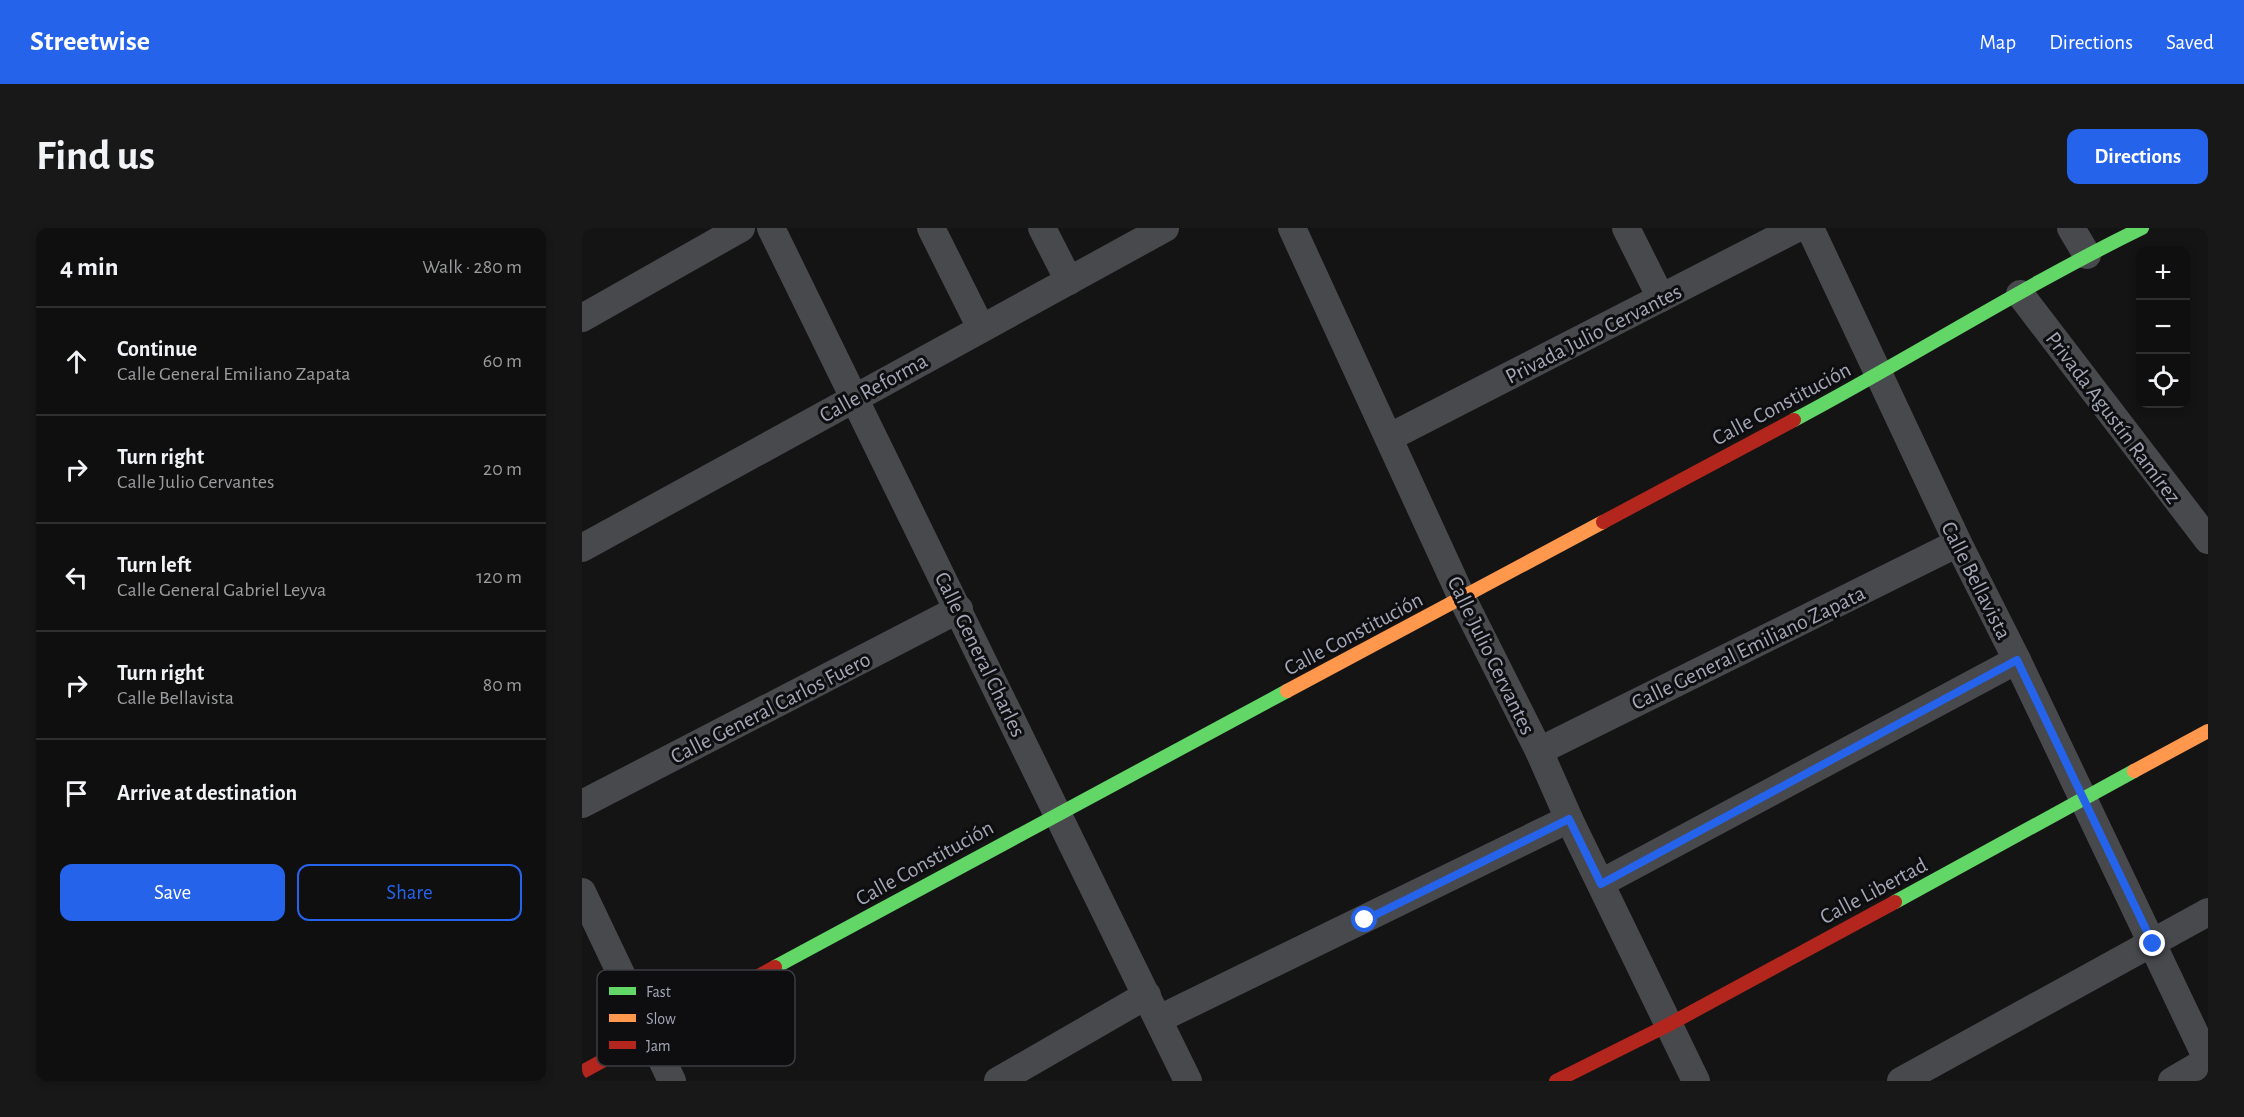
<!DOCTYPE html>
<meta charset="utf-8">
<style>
:root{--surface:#0f0f0f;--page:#181818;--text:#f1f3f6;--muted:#9b9c9e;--line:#2f2f2f;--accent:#2563eb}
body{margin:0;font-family:"Alegreya Sans",sans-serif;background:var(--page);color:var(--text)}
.controls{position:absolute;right:18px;top:18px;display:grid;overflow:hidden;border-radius:12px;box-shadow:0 3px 9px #0003}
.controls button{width:54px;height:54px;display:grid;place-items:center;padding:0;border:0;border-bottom:2px solid var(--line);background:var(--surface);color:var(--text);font:30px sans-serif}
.stop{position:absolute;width:18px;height:18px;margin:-14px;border:4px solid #2563eb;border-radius:50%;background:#fff}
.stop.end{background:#2563eb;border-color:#fff;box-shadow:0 2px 6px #0008}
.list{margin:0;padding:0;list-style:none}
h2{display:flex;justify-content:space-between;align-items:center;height:78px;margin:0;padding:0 24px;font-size:26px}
h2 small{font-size:20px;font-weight:400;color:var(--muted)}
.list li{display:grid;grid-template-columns:39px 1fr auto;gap:18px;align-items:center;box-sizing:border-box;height:108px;padding:0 24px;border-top:2px solid var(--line)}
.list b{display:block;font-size:22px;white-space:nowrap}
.list p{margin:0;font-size:20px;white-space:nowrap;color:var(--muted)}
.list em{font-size:20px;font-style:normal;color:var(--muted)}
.actions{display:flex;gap:12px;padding:18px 24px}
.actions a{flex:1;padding:14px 0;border:2px solid var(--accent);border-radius:12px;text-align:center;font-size:21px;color:var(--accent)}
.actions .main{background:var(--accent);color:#fff}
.icon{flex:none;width:33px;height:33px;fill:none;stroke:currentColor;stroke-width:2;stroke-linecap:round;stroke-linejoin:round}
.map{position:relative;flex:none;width:1626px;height:853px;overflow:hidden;border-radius:12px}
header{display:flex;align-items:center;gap:36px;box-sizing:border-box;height:84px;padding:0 30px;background:var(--accent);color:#fff}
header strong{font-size:28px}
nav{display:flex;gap:33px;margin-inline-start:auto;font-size:21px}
.intro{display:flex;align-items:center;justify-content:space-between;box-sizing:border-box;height:144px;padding:0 36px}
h1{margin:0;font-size:42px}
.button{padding:15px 27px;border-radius:12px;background:var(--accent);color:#fff;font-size:21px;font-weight:700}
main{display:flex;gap:36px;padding:0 36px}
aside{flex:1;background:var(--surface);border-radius:12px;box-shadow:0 3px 9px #0003}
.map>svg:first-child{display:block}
</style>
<header>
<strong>Streetwise</strong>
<nav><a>Map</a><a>Directions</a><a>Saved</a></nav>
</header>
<div class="intro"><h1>Find us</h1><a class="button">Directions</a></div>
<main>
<aside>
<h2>4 min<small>Walk · 280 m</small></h2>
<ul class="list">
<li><svg class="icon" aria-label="ahead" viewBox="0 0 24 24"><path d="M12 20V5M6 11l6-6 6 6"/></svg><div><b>Continue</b><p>Calle General Emiliano Zapata</p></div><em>60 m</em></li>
<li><svg class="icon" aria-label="right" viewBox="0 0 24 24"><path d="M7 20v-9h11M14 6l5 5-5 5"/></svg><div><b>Turn right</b><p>Calle Julio Cervantes</p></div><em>20 m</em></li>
<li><svg class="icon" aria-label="left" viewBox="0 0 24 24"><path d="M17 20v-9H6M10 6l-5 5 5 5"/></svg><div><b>Turn left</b><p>Calle General Gabriel Leyva</p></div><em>120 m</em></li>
<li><svg class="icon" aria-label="right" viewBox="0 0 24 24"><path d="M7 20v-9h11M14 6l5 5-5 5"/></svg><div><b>Turn right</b><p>Calle Bellavista</p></div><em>80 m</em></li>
<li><svg class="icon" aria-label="arrive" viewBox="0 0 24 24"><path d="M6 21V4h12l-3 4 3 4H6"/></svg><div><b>Arrive at destination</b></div></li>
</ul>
<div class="actions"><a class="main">Save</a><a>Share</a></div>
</aside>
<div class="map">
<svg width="1626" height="853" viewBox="0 0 1626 853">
<rect width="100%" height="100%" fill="#141414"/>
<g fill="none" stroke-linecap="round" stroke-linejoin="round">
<g stroke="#48494d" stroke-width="28">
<path d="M189,0L606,853"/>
<path d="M349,0L399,100"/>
<path d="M460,0L487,53"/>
<path d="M710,0L880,370L957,523L987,591L1114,853"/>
<path d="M1044,0L1079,70"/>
<path d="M1228,0L1376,315L1435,432L1626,833"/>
<path d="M1489,0L1505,27"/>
<path d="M1438,66L1626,312"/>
<path d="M0,90L159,0"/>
<path d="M808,209L1215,0"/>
<path d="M0,320L583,0"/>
<path d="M957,523L1376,315"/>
<path d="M0,576L377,381"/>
<path d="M1019,655L1435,432"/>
<path d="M0,664L90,853"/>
<path d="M577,791L987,591"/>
<path d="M416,853L565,767"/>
<path d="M1319,853L1626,684"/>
<path d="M1590,853L1626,832"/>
</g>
<g stroke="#63d668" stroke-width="14">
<path d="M1212,192C1329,130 1441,58 1560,0"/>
<path d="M1313,674L1552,543"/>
<path d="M193,739L705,463"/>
</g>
<g stroke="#ff974d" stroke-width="14">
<path d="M705,463L1021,294"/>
<path d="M1552,543L1626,503"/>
</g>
<g stroke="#b3261e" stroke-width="14">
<path d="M1021,294L1212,192"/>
<path d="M0,844L193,739"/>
<path d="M974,853L1086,797L1313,674"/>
</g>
</g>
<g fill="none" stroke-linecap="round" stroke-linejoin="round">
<path stroke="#2563eb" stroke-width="8" d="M783,692L987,591L1019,656L1435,432L1571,716"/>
</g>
<g text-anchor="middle" stroke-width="6" stroke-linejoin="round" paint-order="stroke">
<g font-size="22" fill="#a3a7b7" stroke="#0e0e10">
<text transform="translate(1011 105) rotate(-27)" y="8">Privada Julio Cervantes</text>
<text transform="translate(291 159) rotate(-29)" y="8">Calle Reforma</text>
<text transform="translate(1199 175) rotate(-28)" y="8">Calle Constitución</text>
<text transform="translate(1532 189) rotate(53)" y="8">Privada Agustín Ramírez</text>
<text transform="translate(1395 352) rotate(63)" y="8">Calle Bellavista</text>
<text transform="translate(771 405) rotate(-28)" y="8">Calle Constitución</text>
<text transform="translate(1166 419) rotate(-26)" y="8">Calle General Emiliano Zapata</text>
<text transform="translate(399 426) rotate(64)" y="8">Calle General Charles</text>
<text transform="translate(910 427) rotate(64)" y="8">Calle Julio Cervantes</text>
<text transform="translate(188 479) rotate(-27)" y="8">Calle General Carlos Fuero</text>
<text transform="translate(342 634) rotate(-29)" y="8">Calle Constitución</text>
<text transform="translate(1291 662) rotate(-28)" y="8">Calle Libertad</text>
</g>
</g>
<rect x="15" y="742" width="198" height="96" rx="9" fill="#0e0e10" stroke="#3b3c42" stroke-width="1.5"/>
<rect x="27" y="759" width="27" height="8" fill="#63d668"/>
<rect x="27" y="786" width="27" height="8" fill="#ff974d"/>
<rect x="27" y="813" width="27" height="8" fill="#b3261e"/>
<g font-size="16" fill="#a3a7b7">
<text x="64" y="769">Fast</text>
<text x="64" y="796">Slow</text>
<text x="64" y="823">Jam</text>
</g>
</svg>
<div class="controls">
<button>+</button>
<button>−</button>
<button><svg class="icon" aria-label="locate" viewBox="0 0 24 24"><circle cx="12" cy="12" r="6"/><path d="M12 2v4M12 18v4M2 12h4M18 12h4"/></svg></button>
</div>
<div class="stop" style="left:783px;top:692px"></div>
<div class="stop end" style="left:1571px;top:716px"></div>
</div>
</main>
